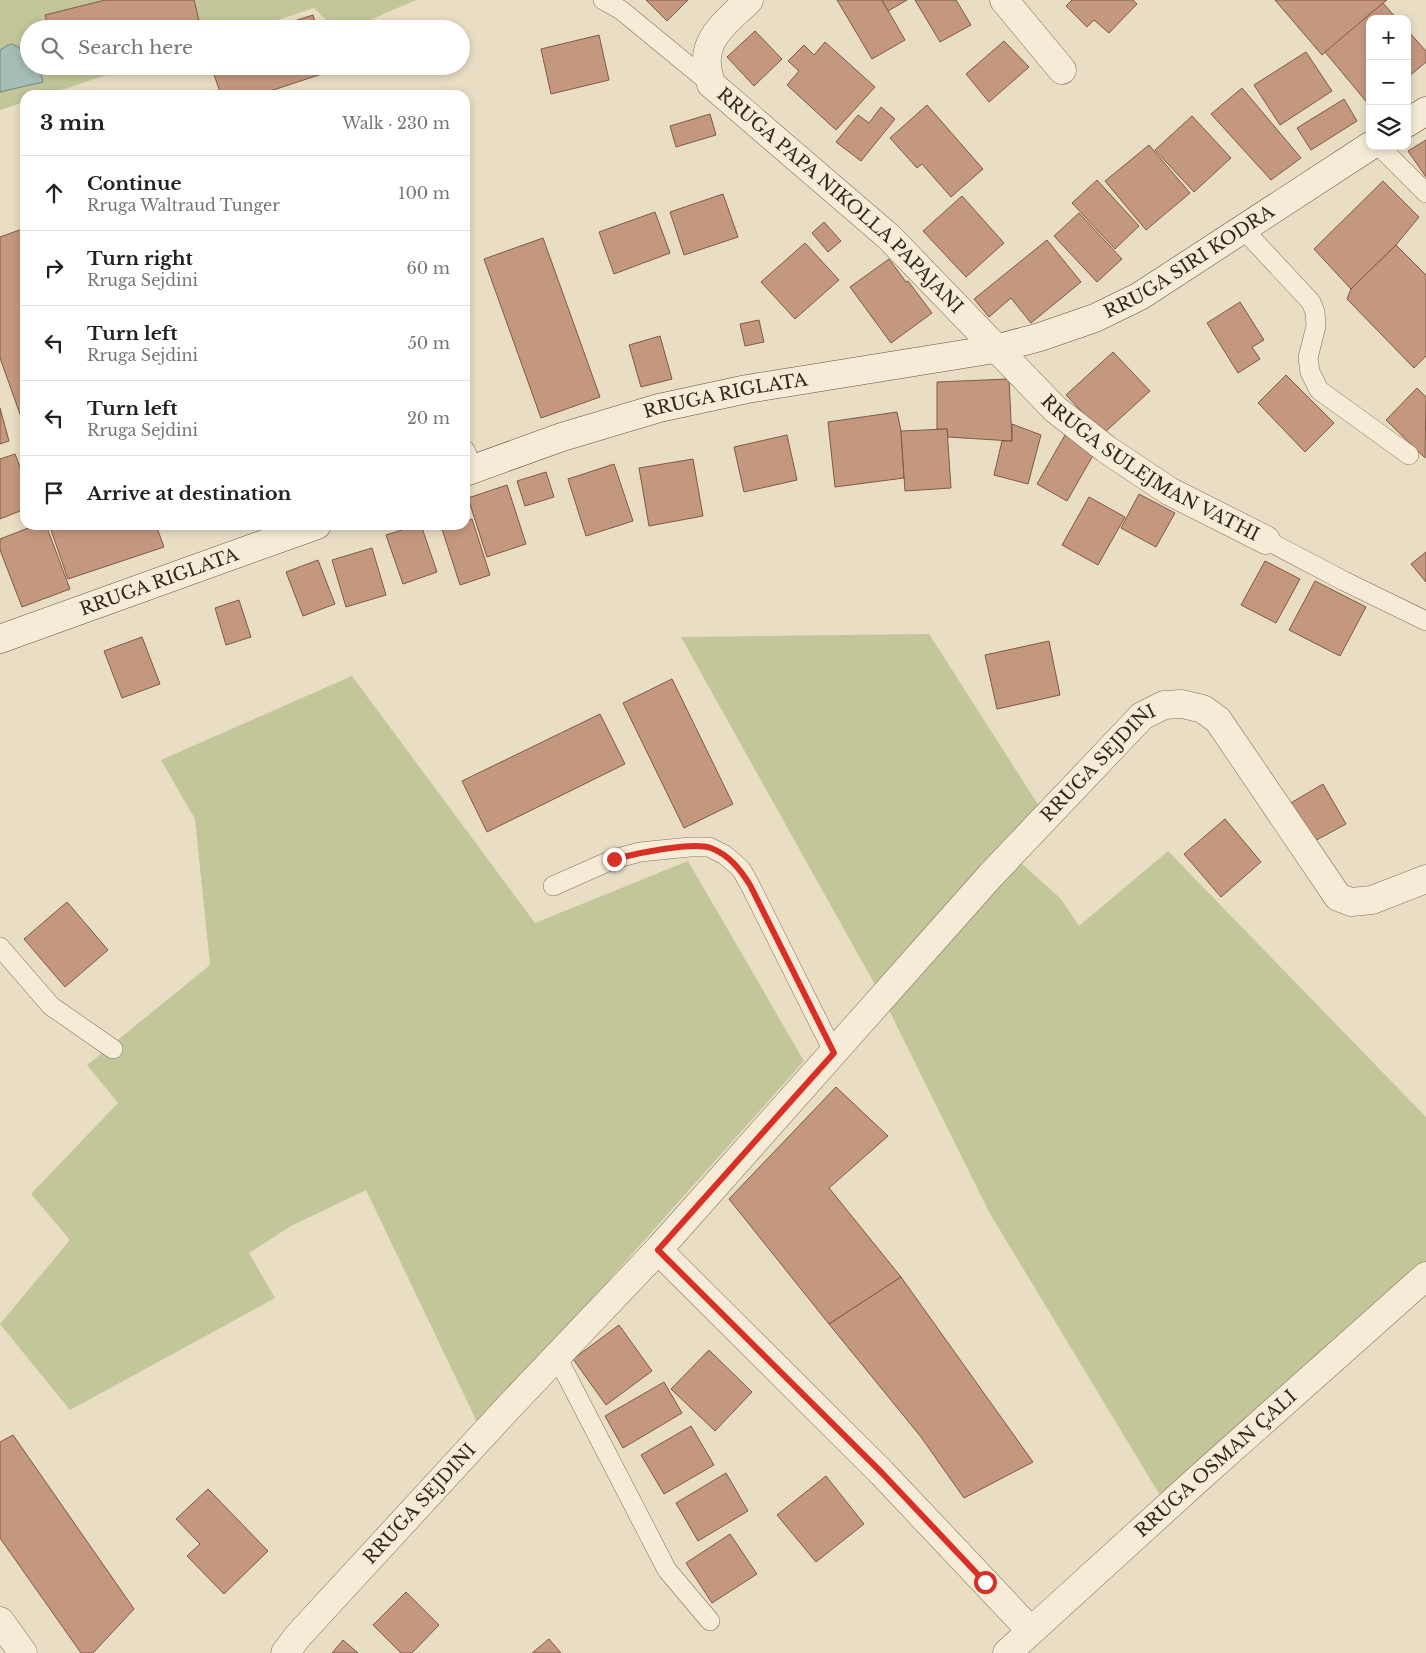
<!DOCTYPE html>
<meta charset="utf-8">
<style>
:root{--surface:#fff;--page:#f6f6f6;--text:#222;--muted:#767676;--line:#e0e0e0}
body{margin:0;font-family:"Libre Baskerville",serif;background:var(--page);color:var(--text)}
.controls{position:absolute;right:15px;top:15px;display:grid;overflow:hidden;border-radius:10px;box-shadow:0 2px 8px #0003}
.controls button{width:45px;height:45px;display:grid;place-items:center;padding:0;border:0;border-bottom:1px solid var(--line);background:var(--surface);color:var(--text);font:25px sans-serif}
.stop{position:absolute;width:15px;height:15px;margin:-11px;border:4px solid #d93025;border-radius:50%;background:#fff}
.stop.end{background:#d93025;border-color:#fff;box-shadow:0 1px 5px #0008}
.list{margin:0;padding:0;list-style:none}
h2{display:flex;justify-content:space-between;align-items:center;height:65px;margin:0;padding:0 20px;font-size:21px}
h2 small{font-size:16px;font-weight:400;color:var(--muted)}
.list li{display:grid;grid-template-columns:32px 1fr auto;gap:15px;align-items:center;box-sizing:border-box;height:75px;padding:0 20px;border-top:1px solid var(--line)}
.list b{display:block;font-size:19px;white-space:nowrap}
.list p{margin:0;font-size:16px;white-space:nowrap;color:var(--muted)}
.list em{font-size:16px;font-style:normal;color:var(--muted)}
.icon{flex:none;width:28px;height:28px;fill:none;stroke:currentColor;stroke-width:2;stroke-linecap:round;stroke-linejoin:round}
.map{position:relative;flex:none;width:1426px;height:1653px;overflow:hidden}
.search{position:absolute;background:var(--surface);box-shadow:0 2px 8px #0003;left:20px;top:20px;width:450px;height:55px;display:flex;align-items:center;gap:12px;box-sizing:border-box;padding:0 18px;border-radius:28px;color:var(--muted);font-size:19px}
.panel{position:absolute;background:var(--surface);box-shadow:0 2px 8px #0003;left:20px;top:90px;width:450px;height:440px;border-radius:15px}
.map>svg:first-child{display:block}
</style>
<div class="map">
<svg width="1426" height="1653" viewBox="0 0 1426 1653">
<rect width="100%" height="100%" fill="#e9ddc4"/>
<g fill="#c3c699">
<path d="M0,0H416L349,29H335L314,8L250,29H29V66H134L46,95H25V102L0,110Z"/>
<path d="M929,634L1039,806L1001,845L1061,899L1079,926L1168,851L1426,1117V1272L1167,1507L989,1212L888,1008L681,637Z"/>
<path d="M352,676L535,923L688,861L804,1061L479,1426L366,1190L291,1226L249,1253L275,1298L70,1410L0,1324L70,1240L31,1194L118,1103L87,1065L210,965L195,819L161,760Z"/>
</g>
<path fill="#a6bdb5" stroke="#6d8a82" d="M12,44L20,48L24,55L29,54V66H39L43,82L0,92V50L8,45Z"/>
<g fill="#c4987e" stroke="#7f5945">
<path d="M105,0H194L201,29H49L45,15Z"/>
<path d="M646,0H688L667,21Z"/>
<path d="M837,0H882L905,40L872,59Z"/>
<path d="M882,0H907L888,11Z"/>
<path d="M915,0H956L971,25L940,42Z"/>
<path d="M1072,0H1133L1137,4L1109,33L1094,20L1087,27L1066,6Z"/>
<path d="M1275,0H1387L1322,55Z"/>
<path d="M1383,3L1397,19H1370V106L1325,52Z"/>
<path d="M313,15L317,29H269Z"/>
<path d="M1407,30L1426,51V62L1407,78Z"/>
<path d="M755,31L782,59L754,86L727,57Z"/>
<path d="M599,35L609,80L551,94L541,49Z"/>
<path d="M1004,41L1029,67L989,102L966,74Z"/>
<path d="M825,42L875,87L836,130L787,85L799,71L788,61L804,45L814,55Z"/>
<path d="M1306,52L1332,91L1280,125L1254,85Z"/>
<path d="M211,66H329L331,71L258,95H221Z"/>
<path d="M1242,88L1301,158L1271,180L1211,114Z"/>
<path d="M1344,99L1357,121L1311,150L1297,128Z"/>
<path d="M927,105L983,169L951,197L922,164L917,168L890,138Z"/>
<path d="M881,107L895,119L861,161L836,142L858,115L869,123Z"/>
<path d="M710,114L716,135L676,147L670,126Z"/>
<path d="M1192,116L1231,158L1194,192L1155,150Z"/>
<path d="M1426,140V177L1408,151Z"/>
<path d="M1149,145L1190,193L1146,230L1105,181Z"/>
<path d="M1097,180L1139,226L1115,249L1072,203Z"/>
<path d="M1383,181L1419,217L1396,245L1351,289L1314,249Z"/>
<path d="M723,194L738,237L684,255L670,212Z"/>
<path d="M962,196L1004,243L966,277L923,231Z"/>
<path d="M655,212L670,253L614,274L599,232Z"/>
<path d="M1079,213L1122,259L1097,282L1054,236Z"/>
<path d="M824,222L841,241L828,252L812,233Z"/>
<path d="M25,228V428L0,358V237Z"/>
<path d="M543,238L600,397L541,418L484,259Z"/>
<path d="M1047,240L1081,282L1031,323L1011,298L989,317L974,299Z"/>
<path d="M805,243L839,280L795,319L761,282Z"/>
<path d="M1396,245L1426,275V356L1414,368L1347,299L1351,289Z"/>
<path d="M889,259L906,282L908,281L932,313L891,343L850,287Z"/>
<path d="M1240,302L1264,340L1252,347L1260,359L1238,373L1207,323Z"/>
<path d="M759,320L764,342L745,346L740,324Z"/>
<path d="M660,336L672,379L641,387L629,345Z"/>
<path d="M1113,352L1150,391L1103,434L1066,395Z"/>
<path d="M1286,375L1334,423L1305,452L1258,403Z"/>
<path d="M1009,379L1012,441L948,437L947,429H937V382Z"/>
<path d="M1417,388L1426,397L1425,458L1386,420Z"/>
<path d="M0,408L9,441L0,444Z"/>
<path d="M897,412L901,431L904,478L835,487L828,422Z"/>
<path d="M1012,424L1041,435L1028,484L994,475L1002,441H1012Z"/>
<path d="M947,429L951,488L905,491L901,431Z"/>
<path d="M787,435L797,480L744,492L734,447Z"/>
<path d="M1065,435L1095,452L1067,501L1037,484Z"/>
<path d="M15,454L25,480V509L0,519V459Z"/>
<path d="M693,459L703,516L649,526L639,468Z"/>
<path d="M614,464L633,521L586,536L568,479Z"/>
<path d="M546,472L554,497L525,506L517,481Z"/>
<path d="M507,485L526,544L487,557L468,498Z"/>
<path d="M1139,494L1175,513L1156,547L1121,528Z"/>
<path d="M1089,497L1125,517L1098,565L1062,545Z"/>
<path d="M472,519L490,575L460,585L442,529L455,525H465V522Z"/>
<path d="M36,525H46L70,589L22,607L0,550V539Z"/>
<path d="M66,525H156L164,547L68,579L51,530Z"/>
<path d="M418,525H421L437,572L403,584L386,535Z"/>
<path d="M372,548L386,595L346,607L332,560Z"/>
<path d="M1426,552V582L1411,564Z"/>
<path d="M318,560L335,604L303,616L286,572Z"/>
<path d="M1265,561L1300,579L1276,623L1241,605Z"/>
<path d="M1315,581L1366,607L1340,656L1289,630Z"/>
<path d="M239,600L251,637L226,645L215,608Z"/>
<path d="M142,637L160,684L122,698L104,651Z"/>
<path d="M1049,641L1060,695L997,709L985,655Z"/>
<path d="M672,679L733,804L684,828L623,703Z"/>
<path d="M600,714L625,764L487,832L462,781Z"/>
<path d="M1323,784L1346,824L1311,843L1289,804Z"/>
<path d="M1225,819L1261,862L1221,897L1184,854Z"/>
<path d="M67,902L108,950L65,987L24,939Z"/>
<path d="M836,1087L888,1136L829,1188L901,1277L829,1324L729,1199Z"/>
<path d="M901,1277L1033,1462L964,1498L921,1437L829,1324Z"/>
<path d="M619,1325L652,1371L606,1405L573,1359Z"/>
<path d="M709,1350L752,1392L715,1431L671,1389Z"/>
<path d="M664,1382L682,1413L623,1448L605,1416Z"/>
<path d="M691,1426L714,1465L664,1494L641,1455Z"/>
<path d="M13,1435L134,1609L93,1653H81L0,1538V1442Z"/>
<path d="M726,1473L748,1511L698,1541L676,1503Z"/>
<path d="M826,1476L864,1524L816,1562L777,1515Z"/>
<path d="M208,1489L268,1551L224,1594L187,1556L200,1544L176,1519Z"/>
<path d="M730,1534L757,1574L712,1603L686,1563Z"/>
<path d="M406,1592L439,1625L412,1653H401L373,1625Z"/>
<path d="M549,1639L561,1653H532Z"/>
<path d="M343,1640L358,1653H332Z"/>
</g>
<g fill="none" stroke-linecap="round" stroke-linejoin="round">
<defs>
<g id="service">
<path d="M603,0L621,10L711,84"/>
<path d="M1379,146L1426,193"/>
<path d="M1244,230L1311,302L1315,312L1316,326L1308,358L1310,372L1319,390L1409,455"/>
<path d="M465,450L473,469"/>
<path d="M1266,540L1344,581L1426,621"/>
<path d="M553,886L614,859L640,852L690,847H709L725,855L741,869L750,885L834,1053"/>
<path d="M0,947L51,1006L113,1049"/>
<path d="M557,1357L667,1570L710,1621"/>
</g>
<g id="minor">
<path id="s1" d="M749,0C731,18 704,36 707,65C707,71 710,78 711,84L889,237L1055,409L1106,449L1169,491L1266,540"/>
<path d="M1004,0L1062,70"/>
<path d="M658,1250L882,1473L1031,1631"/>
<path id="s2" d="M285,1653L298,1636L506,1410L658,1250L991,875L1142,716L1164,705L1182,704L1203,709L1218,720L1338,897L1351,902L1372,900L1426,879"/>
</g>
<g id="tertiary">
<path d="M0,1621L23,1653"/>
<path id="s3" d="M1007,1653L1197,1480L1426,1276"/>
</g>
<g id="secondary">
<path d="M1407,123L1426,111"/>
<path id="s4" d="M465,472L562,437L659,408L747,389L995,349L1040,337L1095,318L1140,296L1370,146"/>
<path id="s5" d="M0,639L317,525"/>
</g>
</defs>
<use href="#service" stroke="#826f5c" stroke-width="20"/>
<use href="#minor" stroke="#826f5c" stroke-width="29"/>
<use href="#tertiary" stroke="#826f5c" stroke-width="29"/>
<use href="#secondary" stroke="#645040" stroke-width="29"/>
<use href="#service" stroke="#f5ebd6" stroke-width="19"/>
<use href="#minor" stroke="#f5ebd6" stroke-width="28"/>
<use href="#tertiary" stroke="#f5ebd6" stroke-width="28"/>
<use href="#secondary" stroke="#f5ebd6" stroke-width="28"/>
</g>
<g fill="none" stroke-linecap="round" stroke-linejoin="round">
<path stroke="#d93025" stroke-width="6" d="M614,859C634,854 693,841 711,848C729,855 740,869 750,885L834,1053L658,1250L882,1473L985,1582"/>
</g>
<g text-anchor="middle" stroke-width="4" stroke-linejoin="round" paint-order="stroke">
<g font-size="18" fill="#34281f" stroke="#f1e7d3">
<text dy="6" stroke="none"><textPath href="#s1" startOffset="274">RRUGA PAPA NIKOLLA PAPAJANI</textPath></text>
<text dy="6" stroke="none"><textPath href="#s4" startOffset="760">RRUGA SIRI KODRA</textPath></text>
<text dy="6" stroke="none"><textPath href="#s4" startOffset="272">RRUGA RIGLATA</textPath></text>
<text dy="6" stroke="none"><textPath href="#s1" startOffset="686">RRUGA SULEJMAN VATHI</textPath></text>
<text dy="6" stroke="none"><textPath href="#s5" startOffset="169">RRUGA RIGLATA</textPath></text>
<text dy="6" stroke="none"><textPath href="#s2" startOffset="1206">RRUGA SEJDINI</textPath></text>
<text dy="6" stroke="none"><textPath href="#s3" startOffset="282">RRUGA OSMAN ÇALI</textPath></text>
<text dy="6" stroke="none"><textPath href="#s2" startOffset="201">RRUGA SEJDINI</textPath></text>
</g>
</g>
</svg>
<div class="controls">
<button>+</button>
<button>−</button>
<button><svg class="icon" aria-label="layers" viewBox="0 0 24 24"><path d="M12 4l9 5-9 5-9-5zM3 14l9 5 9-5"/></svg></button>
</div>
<div class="stop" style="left:985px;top:1582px"></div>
<div class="stop end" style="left:614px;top:859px"></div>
<div class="search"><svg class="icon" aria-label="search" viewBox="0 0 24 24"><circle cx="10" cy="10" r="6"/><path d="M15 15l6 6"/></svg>Search here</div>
<section class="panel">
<h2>3 min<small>Walk · 230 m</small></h2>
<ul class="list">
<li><svg class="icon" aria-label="ahead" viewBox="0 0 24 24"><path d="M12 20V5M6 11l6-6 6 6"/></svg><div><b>Continue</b><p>Rruga Waltraud Tunger</p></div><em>100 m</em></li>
<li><svg class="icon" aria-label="right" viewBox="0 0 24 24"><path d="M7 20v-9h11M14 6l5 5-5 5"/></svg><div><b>Turn right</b><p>Rruga Sejdini</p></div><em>60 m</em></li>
<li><svg class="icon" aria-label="left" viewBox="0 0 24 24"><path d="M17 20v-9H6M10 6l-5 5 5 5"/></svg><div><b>Turn left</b><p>Rruga Sejdini</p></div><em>50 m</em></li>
<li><svg class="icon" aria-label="left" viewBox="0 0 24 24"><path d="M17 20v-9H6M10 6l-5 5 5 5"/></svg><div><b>Turn left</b><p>Rruga Sejdini</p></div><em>20 m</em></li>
<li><svg class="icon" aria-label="arrive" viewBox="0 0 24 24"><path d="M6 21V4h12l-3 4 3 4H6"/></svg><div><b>Arrive at destination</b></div></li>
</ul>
</section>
</div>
